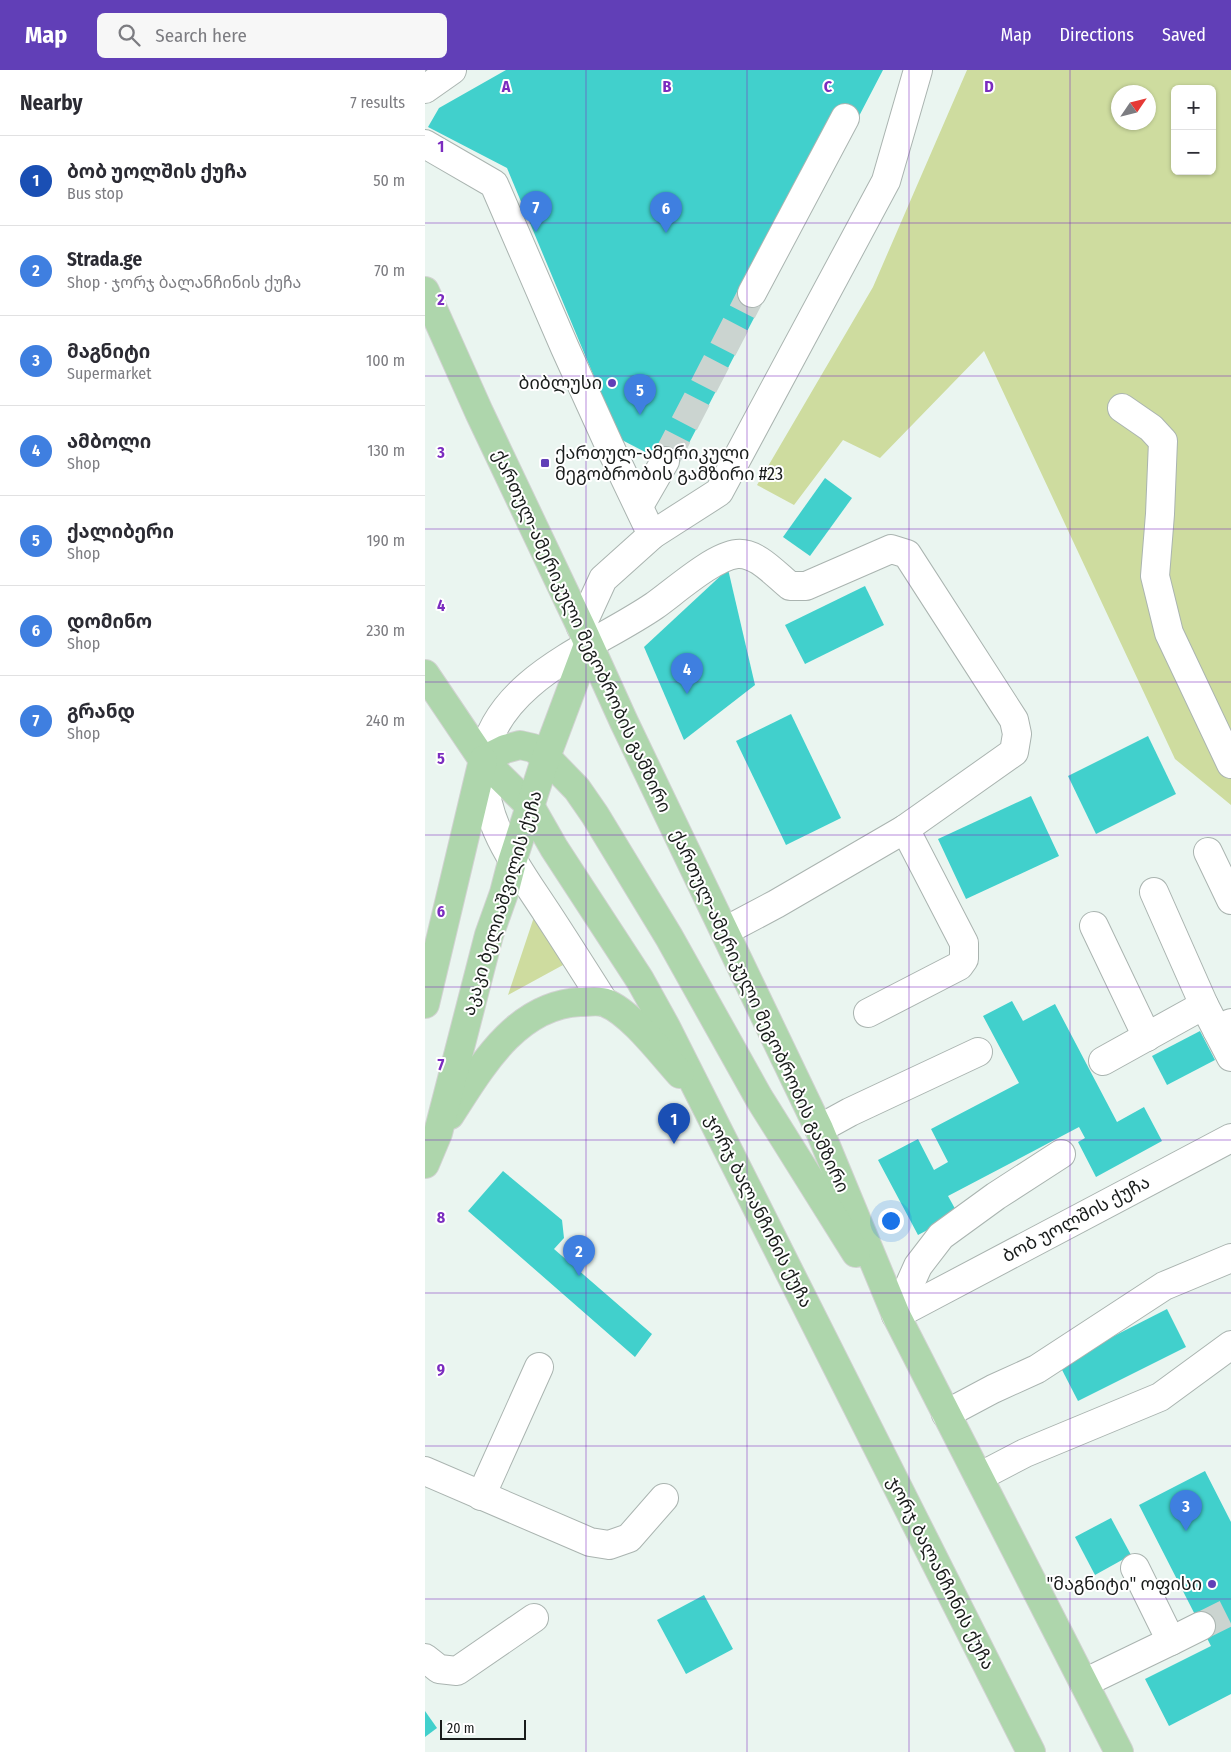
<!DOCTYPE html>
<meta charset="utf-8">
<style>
:root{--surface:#fff;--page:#f7f7f7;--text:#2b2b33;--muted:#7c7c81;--line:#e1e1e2;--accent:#613fb7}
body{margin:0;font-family:"Fira Sans Condensed","Noto Sans Georgian",sans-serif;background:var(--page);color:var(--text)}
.controls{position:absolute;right:15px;top:15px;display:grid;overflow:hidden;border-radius:8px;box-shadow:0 1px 4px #0004}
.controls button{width:45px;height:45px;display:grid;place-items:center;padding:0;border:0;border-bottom:1px solid var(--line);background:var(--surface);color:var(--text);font:25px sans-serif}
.compass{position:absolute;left:686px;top:15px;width:45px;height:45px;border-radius:50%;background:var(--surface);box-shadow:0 1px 4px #0004;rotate:55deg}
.scale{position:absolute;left:15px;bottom:12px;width:86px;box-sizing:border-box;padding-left:5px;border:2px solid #191c1b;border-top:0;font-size:14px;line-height:18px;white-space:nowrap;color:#191c1b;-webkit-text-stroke:4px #fff;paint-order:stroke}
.you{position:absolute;left:465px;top:1150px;width:18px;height:18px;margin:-12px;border:4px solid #fff;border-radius:50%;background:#1a73e8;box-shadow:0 0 0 8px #1a73e833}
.badge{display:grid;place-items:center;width:32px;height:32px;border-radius:50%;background:var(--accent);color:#fff;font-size:16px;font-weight:700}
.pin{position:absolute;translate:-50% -41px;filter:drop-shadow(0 1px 2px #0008)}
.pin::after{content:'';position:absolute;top:26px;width:18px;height:15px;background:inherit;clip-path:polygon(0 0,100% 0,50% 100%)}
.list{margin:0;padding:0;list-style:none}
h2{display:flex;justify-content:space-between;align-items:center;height:65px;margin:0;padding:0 20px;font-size:21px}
h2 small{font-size:16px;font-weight:400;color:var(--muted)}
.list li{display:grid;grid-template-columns:32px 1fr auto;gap:15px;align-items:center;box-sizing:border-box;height:90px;padding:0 20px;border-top:1px solid var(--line)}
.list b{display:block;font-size:19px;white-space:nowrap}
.list p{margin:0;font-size:16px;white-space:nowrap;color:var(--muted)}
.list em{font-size:16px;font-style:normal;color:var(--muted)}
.icon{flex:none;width:28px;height:28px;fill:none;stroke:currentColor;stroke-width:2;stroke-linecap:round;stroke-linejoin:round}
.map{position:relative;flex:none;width:806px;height:1682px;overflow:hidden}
header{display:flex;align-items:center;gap:30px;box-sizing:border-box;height:70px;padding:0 25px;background:var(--accent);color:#fff}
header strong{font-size:24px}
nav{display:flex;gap:28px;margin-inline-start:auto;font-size:18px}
.search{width:350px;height:45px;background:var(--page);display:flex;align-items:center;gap:12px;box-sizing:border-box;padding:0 18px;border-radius:8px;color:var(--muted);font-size:19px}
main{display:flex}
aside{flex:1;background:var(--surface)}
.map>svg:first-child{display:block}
</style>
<header>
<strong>Map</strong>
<div class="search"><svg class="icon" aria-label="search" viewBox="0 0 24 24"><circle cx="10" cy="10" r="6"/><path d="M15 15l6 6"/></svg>Search here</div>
<nav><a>Map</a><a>Directions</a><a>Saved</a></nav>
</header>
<main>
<aside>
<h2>Nearby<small>7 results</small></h2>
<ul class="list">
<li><span class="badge" style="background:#1a4fb4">1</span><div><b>ბობ უოლშის ქუჩა</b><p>Bus stop</p></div><em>50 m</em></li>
<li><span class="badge" style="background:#3f7fe0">2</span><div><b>Strada.ge</b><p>Shop · ჯორჯ ბალანჩინის ქუჩა</p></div><em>70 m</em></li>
<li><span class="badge" style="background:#3f7fe0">3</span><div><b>მაგნიტი</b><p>Supermarket</p></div><em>100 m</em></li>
<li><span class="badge" style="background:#3f7fe0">4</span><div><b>ამბოლი</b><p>Shop</p></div><em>130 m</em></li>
<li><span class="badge" style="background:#3f7fe0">5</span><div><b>ქალიბერი</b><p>Shop</p></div><em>190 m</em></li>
<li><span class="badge" style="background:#3f7fe0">6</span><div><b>დომინო</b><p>Shop</p></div><em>230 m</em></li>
<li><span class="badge" style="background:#3f7fe0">7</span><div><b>გრანდ</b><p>Shop</p></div><em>240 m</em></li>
</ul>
</aside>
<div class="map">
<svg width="806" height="1682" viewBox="0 0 806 1682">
<rect width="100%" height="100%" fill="#eaf5f0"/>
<g fill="#cedc9f" fill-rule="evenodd">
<path d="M542,0H806V735L750,689L559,281L455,388L418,370L369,435L332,415L448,217ZM750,19H787V101H750ZM694,22H724V52H694Z"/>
<path d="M120,814L163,894L138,895L83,925Z"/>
</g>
<g fill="#41d0cc">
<path d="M81,0H458L251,398L195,369L82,98L3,57L14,38Z"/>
<path d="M400,408L427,428L385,486L358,467Z"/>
<path d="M303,499L330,615L259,670L219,577Z"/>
<path d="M440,516L459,555L380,594L360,555Z"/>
<path d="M366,644L416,748L361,775L311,671Z"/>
<path d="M723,666L751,724L671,764L643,706Z"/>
<path d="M606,726L634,786L541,829L513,769Z"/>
<path d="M587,931L598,951L630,934L692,1052L719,1037L737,1071L671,1107L653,1072L660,1068L654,1057L523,1126L533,1144L493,1165L453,1090L493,1069L509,1100L523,1092L506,1059L594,1013L558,946Z"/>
<path d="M775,961L790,990L742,1015L727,986Z"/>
<path d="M78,1101L137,1150L139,1168L129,1179L227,1264L210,1287L43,1141Z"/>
<path d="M742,1239L761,1277L653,1331L634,1294Z"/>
<path d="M780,1401L806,1452V1624L744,1656L720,1609L786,1576L714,1435Z"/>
<path d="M686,1448L706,1485L670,1505L650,1467Z"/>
<path d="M279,1525L308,1579L261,1604L232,1550Z"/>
<path d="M0,1641L12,1658L0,1667Z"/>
</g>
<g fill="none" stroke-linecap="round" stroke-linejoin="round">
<g stroke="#cbd4d0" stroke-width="28" stroke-dasharray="28 14" stroke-linecap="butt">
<path d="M240,391L327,223"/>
<path d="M776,1556L806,1541"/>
</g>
<defs>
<g id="minor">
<path d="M0,19L27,0"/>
<path d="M0,74L69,114L140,278L184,375L227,465"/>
<path d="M327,223L420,48"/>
<path d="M697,338L726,358L738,371L735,444L730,506L744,563L806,694"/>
<path d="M214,436L240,391"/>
<path d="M156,557L178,509L227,465L294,422L461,111L493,0"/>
<path d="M783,782L806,830"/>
<path d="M729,822L779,935"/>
<path d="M669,856L722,967"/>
<path d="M179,932C160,902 141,872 122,843C94,800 60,757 59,704C58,700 57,694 58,689C73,608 169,577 229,536C249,522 289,486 312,484C332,482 351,505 365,516H381L466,479L482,484L589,650L592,664L589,682L480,759L351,834L300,861"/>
<path d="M443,943L534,896L539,889V873L480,759"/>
<path d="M792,960L806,987"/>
<path d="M678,991L779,935L792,960L806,953"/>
<path d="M394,1059L425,1042L553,982"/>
<path d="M471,1245L806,1068"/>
<path d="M471,1245L493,1196L516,1166L571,1126L636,1084"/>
<path d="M521,1344L568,1319L612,1299L739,1216L806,1188"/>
<path d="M0,1401L165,1472L184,1475L204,1468L239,1428"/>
<path d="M554,1407L600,1383L735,1327L806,1275"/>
<path d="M56,1426L114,1297"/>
<path d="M746,1571L776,1556"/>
<path d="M0,1588L14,1599L32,1601L109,1548"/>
<path d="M659,1613L746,1571L710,1498"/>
</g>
<g id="major">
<path d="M0,221L54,342L156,557L199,652L394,1059L471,1245L694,1682"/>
<path d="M0,604L58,690L105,736L129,778L215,910L241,957L606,1682"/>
<path d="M58,690L80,679L95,675L108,678L121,687L152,719L170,745L244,867L334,1028L431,1183"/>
<path d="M0,934L58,690"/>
<path d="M25,1045C56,997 91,935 155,932C163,932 174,930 181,933C206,943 236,983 255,1004"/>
<path d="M0,1094L13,1063L64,865L79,823L87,792L121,687L163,575"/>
</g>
</defs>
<use href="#minor" stroke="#aab4b0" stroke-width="30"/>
<use href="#major" stroke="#d1d2d1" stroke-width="30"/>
<use href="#minor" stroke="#fff" stroke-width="28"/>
<use href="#major" stroke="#aed6ac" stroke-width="28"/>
</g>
<path fill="none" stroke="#7b2cbf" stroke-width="1" stroke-opacity="0.55" d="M161,0V1682M322,0V1682M484,0V1682M645,0V1682M0,153H806M0,306H806M0,459H806M0,612H806M0,765H806M0,917H806M0,1070H806M0,1223H806M0,1376H806M0,1529H806"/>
<g fill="#613fb7" stroke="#fff" stroke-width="2">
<circle cx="187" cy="313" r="5"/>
<rect x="115" y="388" width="10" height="10" rx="2.5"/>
<circle cx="787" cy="1514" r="5"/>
</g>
<g text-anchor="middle" stroke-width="4" stroke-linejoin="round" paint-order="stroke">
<g font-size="18" fill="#191c1b" stroke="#fff" text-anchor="end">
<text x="177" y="319">ბიბლუსი</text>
<text x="130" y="389" text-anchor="start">ქართულ-ამერიკული<tspan x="130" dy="21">მეგობრობის გამზირი #23</tspan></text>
<text x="777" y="1520">"მაგნიტი" ოფისი</text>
</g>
<g font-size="18" fill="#191c1b" stroke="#fff">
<text transform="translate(157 561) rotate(65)" y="6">ქართულ-ამერიკული მეგობრობის გამზირი</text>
<text transform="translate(77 833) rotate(-73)" y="6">აკაკი ბელიაშვილის ქუჩა</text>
<text transform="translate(335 941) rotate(65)" y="6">ქართულ-ამერიკული მეგობრობის გამზირი</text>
<text transform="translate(334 1141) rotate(63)" y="6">ჯორჯ ბალანჩინის ქუჩა</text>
<text transform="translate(651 1149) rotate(-28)" y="6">ბობ უოლშის ქუჩა</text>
<text transform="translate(516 1503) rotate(63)" y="6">ჯორჯ ბალანჩინის ქუჩა</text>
</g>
</g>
<g font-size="16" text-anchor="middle" font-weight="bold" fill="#7b2cbf" stroke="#fff" stroke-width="4" stroke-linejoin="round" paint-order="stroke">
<text x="81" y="22">A</text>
<text x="242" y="22">B</text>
<text x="403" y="22">C</text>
<text x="564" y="22">D</text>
<text x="16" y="82">1</text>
<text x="16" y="235">2</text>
<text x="16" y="388">3</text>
<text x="16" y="541">4</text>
<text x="16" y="694">5</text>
<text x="16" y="847">6</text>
<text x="16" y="1000">7</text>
<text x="16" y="1153">8</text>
<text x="16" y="1305">9</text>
</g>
</svg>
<div class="controls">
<button>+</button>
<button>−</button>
</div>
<svg class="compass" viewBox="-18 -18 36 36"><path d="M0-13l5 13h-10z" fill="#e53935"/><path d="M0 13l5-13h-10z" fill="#7c7c81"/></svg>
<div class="scale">20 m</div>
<div class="you"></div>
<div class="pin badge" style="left:249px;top:1074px;background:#1a4fb4">1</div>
<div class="pin badge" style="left:154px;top:1206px;background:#3f7fe0">2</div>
<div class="pin badge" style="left:761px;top:1461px;background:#3f7fe0">3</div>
<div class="pin badge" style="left:262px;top:624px;background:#3f7fe0">4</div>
<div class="pin badge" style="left:215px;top:345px;background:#3f7fe0">5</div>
<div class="pin badge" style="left:241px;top:163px;background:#3f7fe0">6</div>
<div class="pin badge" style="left:111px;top:162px;background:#3f7fe0">7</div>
</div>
</main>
